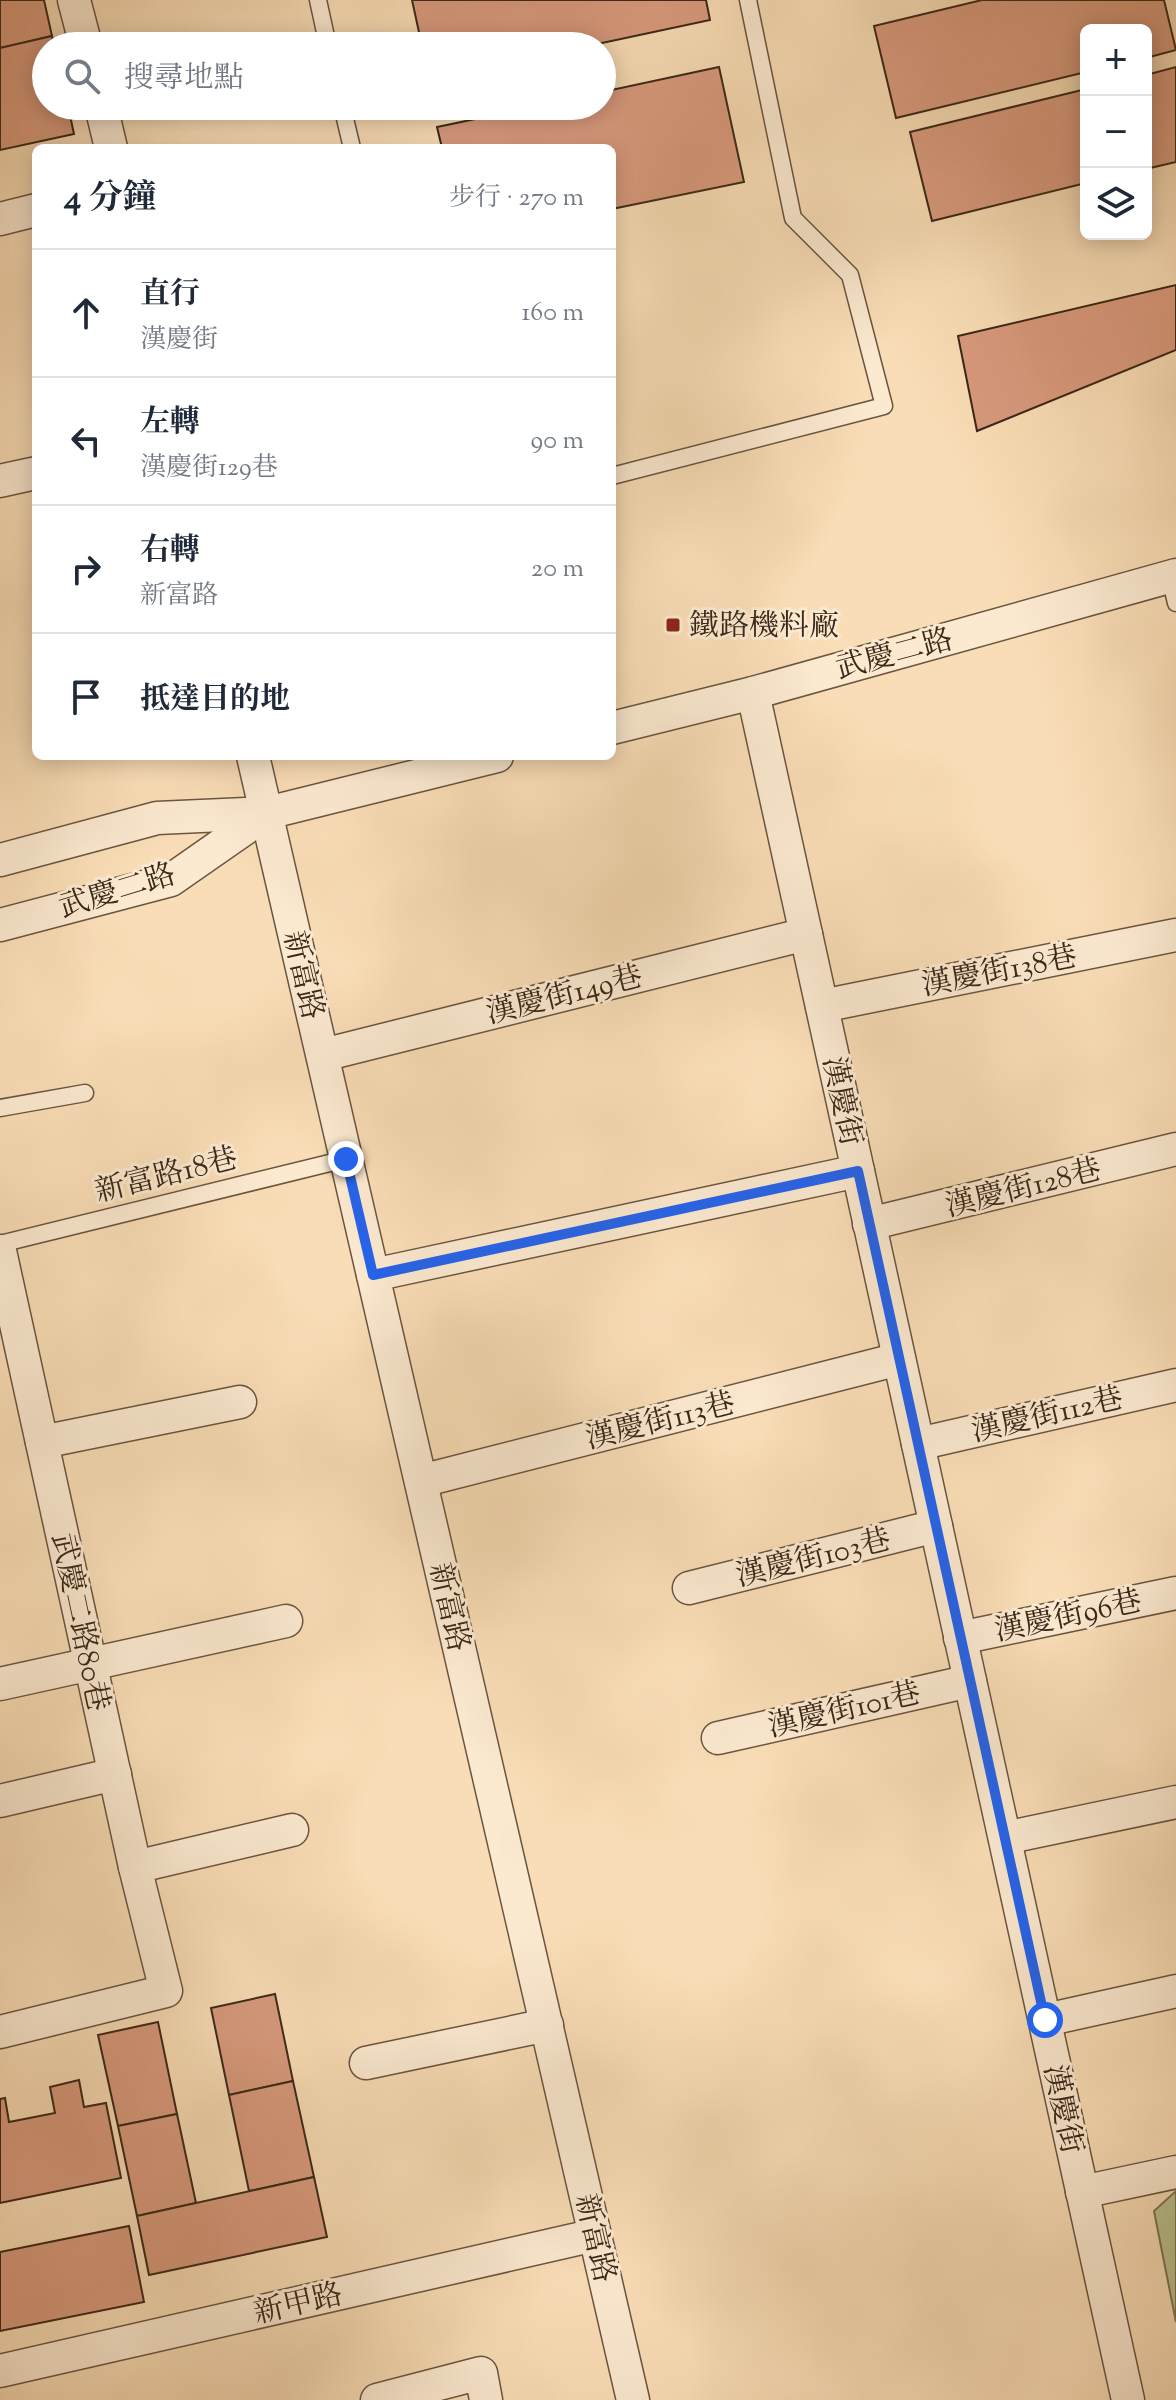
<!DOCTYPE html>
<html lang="zh-TW">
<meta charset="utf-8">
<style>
:root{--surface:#fff;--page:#f6f6f7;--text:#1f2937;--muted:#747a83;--line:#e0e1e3}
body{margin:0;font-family:"Sorts Mill Goudy","Noto Serif TC",serif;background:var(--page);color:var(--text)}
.controls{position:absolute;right:24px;top:24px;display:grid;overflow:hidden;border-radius:12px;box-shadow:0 4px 20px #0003}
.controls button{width:72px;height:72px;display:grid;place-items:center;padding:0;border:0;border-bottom:2px solid var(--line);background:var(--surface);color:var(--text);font:40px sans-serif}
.stop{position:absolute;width:24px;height:24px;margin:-18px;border:6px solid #2563eb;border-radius:50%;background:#fff}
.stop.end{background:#2563eb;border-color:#fff;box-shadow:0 2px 8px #0008}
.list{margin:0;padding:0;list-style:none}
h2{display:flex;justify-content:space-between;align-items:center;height:104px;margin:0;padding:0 32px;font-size:34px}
h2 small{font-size:26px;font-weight:400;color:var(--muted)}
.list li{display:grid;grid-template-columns:52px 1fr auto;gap:24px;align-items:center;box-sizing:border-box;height:128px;padding:0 32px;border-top:2px solid var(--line)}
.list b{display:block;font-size:30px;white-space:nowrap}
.list p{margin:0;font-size:26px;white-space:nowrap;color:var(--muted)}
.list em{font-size:26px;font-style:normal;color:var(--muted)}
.icon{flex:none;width:44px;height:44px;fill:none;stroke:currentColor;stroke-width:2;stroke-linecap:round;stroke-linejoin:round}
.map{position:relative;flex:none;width:1176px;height:2400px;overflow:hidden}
.search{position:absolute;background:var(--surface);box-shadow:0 4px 20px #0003;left:32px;top:32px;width:584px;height:88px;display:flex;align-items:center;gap:20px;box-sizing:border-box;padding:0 28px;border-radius:44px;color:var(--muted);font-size:30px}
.panel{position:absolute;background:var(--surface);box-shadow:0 4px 20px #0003;left:32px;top:144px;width:584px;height:616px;border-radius:12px}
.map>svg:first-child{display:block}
</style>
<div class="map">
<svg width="1176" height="2400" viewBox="0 0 1176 2400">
<rect width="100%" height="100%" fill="#f9ddb6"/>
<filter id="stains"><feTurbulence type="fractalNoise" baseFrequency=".0025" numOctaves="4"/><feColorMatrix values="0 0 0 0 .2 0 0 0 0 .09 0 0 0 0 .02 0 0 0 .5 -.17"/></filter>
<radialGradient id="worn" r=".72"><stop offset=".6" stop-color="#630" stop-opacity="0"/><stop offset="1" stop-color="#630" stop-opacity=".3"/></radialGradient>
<path fill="#bac291" stroke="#7a7555" stroke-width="2" d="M1176,2191V2322L1154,2211Z"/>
<g fill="#d89a7d" stroke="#3b2819" stroke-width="2">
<path d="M0,0H44L52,36L0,48Z"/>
<path d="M412,0H706L710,20L588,46H422Z"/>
<path d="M982,0H1164L1176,50L1146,58V30H1086V72L896,118L874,26Z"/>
<path d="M52,36L54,46H46V106H68L74,134L0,150V48Z"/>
<path d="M719,67L744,182L612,209V148H442L437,127L538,106H602V92Z"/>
<path d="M1176,67V162L1146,169V75Z"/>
<path d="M1086,89V183L932,221L910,132Z"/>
<path d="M1176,285V350L977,431L958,336Z"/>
<path d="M275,1994L293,2081L229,2095L211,2008Z"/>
<path d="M158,2022L177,2114L118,2126L98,2035Z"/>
<path d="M79,2080L84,2107L106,2103L121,2178L0,2203V2099L5,2098L9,2122L55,2113L50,2087Z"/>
<path d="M293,2081L314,2177L249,2191L229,2095Z"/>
<path d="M177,2114L196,2203L137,2216L118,2126Z"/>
<path d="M314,2177L327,2237L149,2275L137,2216Z"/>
<path d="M129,2226L144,2302L0,2331V2252Z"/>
</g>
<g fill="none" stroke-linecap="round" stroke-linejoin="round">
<defs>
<g id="service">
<path d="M318,0L328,46"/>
<path d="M342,106L352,148"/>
<path d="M612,476L884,406L850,275L793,218L748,0"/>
<path d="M1170,577L1176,603"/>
<path d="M0,1108L85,1093"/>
<path d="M0,1244L346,1159"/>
</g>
<g id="minor">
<path d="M74,0L86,46"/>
<path d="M101,106L111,148"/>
<path d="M0,219L36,210"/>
<path d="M0,481L36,473"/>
<path d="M753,693L1128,2400"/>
<path d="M612,728L753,693L1176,575"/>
<path d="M253,756L633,2400"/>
<path d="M0,860L157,818L267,813L497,756"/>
<path d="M0,925L171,880L267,813"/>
<path d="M822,1006L1176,935"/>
<path d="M323,1055L806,934"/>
<path d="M869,1224L1176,1149"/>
<path d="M0,1251L135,1867L166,1991L0,2032"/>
<path d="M373,1275L858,1171"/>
<path d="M42,1442L240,1402"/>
<path d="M918,1444L1176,1385"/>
<path d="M421,1481L899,1359"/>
<path d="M689,1588L936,1526"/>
<path d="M960,1638L1176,1593"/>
<path d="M0,1684L286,1621"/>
<path d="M718,1738L970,1681"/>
<path d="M0,1801L115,1774"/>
<path d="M1005,1838L1176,1802"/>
<path d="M135,1867L292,1830"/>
<path d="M1045,2020L1176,1991"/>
<path d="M366,2063L547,2025"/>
<path d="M1082,2192L1176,2172"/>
<path d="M0,2371L595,2235"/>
<path d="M377,2400L481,2373L486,2400"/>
</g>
</defs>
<use href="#service" stroke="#6a5540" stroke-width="19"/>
<use href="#minor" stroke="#6a5540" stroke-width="35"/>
<use href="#service" stroke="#fbe9d0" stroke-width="16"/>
<use href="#minor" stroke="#fbe9d0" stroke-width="32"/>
</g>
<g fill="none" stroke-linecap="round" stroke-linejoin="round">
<path stroke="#2563eb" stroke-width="10" d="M346,1159L373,1275L858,1171L1045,2020"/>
</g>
<rect fill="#8f2418" stroke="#fbe9d0" stroke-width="3" x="665" y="617" width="16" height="16" rx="4"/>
<g text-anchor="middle" stroke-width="6" stroke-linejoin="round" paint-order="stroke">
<g font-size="30" fill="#3b2819" stroke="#fbe9d0" text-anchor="start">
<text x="689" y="635">鐵路機料廠</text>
</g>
<g font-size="30" fill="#3b2819" stroke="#fbe9d0">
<text transform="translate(894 653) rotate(-15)" y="10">武慶二路</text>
<text transform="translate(117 890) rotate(-17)" y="10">武慶二路</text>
<text transform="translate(999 970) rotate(-11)" y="10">漢慶街138巷</text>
<text transform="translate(304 975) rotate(77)" y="10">新富路</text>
<text transform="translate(564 994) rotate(-14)" y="10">漢慶街149巷</text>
<text transform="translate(843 1101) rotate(78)" y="10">漢慶街</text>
<text transform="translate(166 1174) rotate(-14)" y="10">新富路18巷</text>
<text transform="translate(1023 1187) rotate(-14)" y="10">漢慶街128巷</text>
<text transform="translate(1047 1414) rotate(-13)" y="10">漢慶街112巷</text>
<text transform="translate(660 1420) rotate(-14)" y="10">漢慶街113巷</text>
<text transform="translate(813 1557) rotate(-14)" y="10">漢慶街103巷</text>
<text transform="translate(450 1607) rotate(77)" y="10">新富路</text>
<text transform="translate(1068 1615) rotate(-12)" y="10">漢慶街96巷</text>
<text transform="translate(81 1622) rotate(78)" y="10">武慶二路80巷</text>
<text transform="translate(844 1709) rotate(-13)" y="10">漢慶街101巷</text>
<text transform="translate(1064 2109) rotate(78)" y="10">漢慶街</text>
<text transform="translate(596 2238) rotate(77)" y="10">新富路</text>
<text transform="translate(298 2303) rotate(-13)" y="10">新甲路</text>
</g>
</g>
<rect width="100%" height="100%" filter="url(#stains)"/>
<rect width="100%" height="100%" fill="url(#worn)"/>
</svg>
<div class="controls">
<button>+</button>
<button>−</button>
<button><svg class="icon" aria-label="layers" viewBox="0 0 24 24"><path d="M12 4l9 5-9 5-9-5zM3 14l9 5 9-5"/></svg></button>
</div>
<div class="stop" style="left:1045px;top:2020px"></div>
<div class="stop end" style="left:346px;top:1159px"></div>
<div class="search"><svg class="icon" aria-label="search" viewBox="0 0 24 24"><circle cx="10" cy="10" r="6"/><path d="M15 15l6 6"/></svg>搜尋地點</div>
<section class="panel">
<h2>4 分鐘<small>步行 · 270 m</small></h2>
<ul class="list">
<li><svg class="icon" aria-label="ahead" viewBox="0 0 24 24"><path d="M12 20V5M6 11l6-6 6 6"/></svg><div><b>直行</b><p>漢慶街</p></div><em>160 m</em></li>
<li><svg class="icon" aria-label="left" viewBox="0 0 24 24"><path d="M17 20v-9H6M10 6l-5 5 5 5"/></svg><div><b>左轉</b><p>漢慶街129巷</p></div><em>90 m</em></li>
<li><svg class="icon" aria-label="right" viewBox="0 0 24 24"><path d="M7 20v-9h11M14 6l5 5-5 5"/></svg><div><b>右轉</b><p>新富路</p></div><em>20 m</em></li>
<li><svg class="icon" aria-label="arrive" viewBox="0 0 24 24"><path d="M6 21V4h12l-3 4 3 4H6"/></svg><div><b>抵達目的地</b></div></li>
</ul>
</section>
</div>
